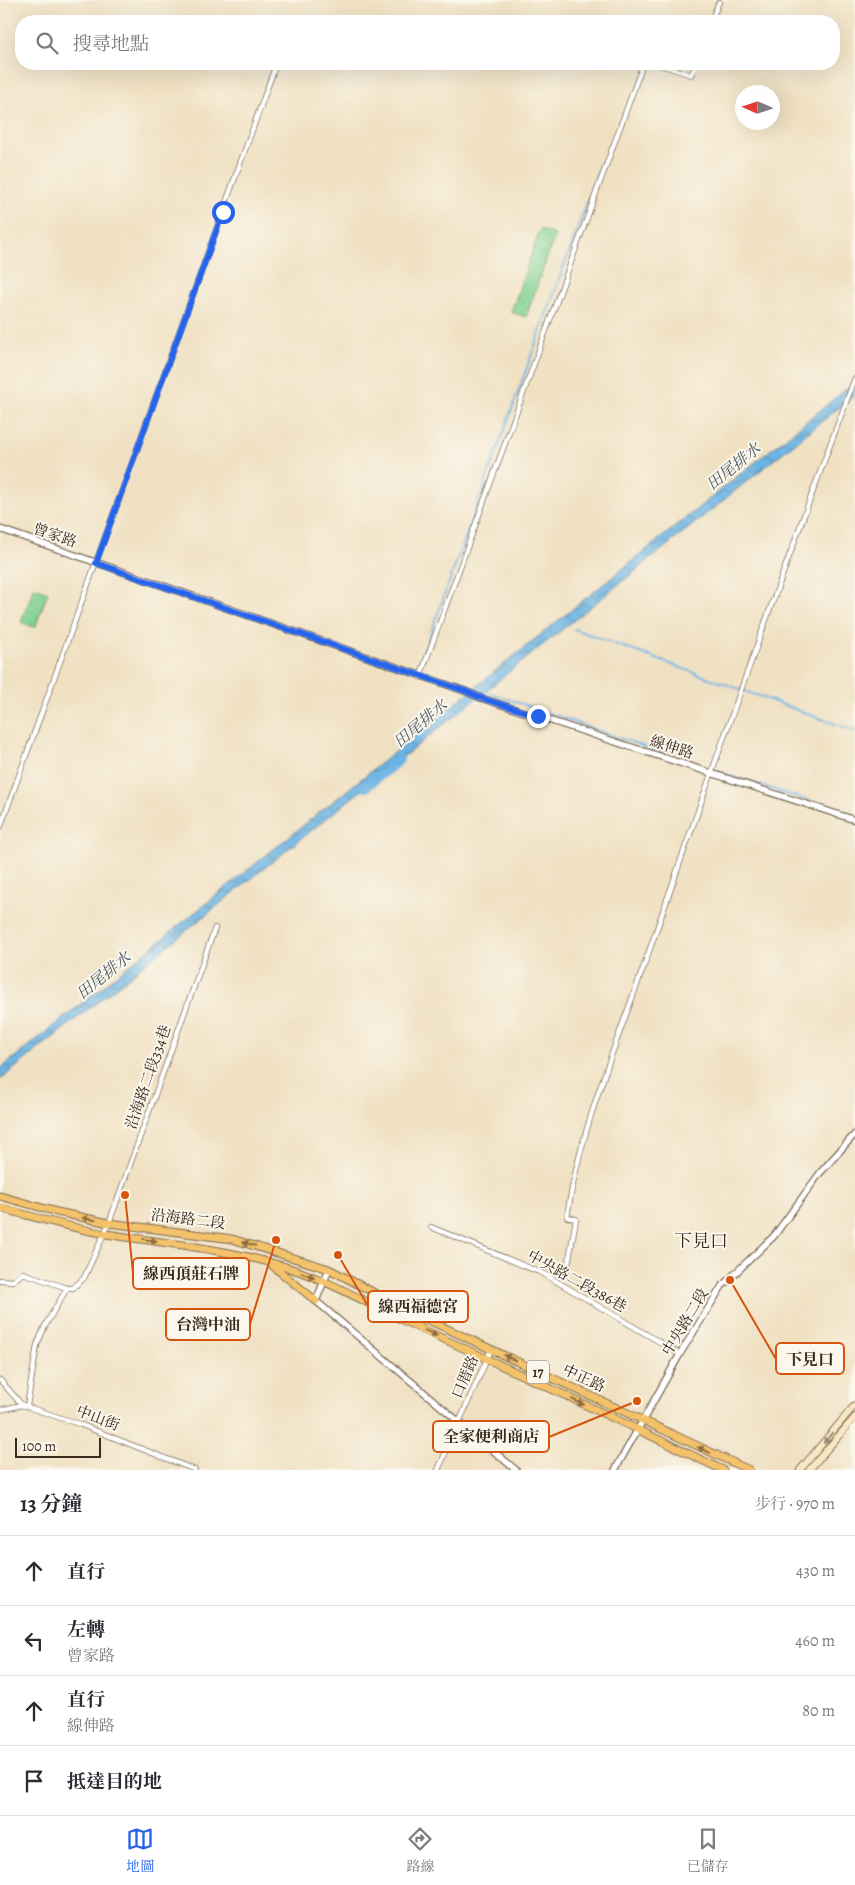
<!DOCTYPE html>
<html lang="zh-TW">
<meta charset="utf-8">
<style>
:root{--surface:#fff;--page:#f2f2f3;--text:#2b2b33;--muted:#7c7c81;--line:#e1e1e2;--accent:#2563eb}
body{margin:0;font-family:Alegreya,"Noto Serif TC",serif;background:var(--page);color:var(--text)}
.compass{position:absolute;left:735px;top:85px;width:45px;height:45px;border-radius:50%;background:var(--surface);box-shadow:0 5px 20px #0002;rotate:273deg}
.scale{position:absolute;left:15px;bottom:12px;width:86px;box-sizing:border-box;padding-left:5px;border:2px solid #3b2a1e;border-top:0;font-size:14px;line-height:18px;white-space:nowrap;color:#3b2a1e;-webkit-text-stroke:4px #fbf7ec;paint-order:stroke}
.stop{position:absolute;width:15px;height:15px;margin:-11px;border:4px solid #2563eb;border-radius:50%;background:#fff}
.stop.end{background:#2563eb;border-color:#fff;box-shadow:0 1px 5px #0008}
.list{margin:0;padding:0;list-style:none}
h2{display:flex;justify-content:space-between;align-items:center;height:65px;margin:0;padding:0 20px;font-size:21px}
h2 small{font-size:16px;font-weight:400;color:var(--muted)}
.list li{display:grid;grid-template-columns:32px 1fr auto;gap:15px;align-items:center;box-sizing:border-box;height:70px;padding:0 20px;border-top:1px solid var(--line)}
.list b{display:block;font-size:19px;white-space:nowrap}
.list p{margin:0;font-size:16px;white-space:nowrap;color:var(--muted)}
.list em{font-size:16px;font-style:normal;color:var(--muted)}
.icon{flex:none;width:28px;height:28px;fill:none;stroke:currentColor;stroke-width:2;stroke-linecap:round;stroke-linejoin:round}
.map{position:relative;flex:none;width:855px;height:1470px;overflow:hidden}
.search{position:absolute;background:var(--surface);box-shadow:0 5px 20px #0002;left:15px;right:15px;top:15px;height:55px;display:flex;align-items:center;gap:12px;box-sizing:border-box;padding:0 18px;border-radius:20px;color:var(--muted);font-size:19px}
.sheet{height:345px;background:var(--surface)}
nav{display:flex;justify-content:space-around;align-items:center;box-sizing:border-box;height:70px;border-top:1px solid var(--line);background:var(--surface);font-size:14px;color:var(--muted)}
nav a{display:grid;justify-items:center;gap:2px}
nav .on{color:var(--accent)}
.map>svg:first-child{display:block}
</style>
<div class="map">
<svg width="855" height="1470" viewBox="0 0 855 1470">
<defs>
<pattern id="grass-dots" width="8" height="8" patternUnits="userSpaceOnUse" patternTransform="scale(1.25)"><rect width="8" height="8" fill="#81d292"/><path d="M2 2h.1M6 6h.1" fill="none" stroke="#70b47d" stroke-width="1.8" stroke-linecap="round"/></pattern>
<pattern id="water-waves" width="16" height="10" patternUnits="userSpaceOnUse" patternTransform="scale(1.25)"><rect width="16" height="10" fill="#6bb4e3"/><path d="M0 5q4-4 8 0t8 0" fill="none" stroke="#5993b7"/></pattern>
</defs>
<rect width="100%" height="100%" fill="#fbf7ec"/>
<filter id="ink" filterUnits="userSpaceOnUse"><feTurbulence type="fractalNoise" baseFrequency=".02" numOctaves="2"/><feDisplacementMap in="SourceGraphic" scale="10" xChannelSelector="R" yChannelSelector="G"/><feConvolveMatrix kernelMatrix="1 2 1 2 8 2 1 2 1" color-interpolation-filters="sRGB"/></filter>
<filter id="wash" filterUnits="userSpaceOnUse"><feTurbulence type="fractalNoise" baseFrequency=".0096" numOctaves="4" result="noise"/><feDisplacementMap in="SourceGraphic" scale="20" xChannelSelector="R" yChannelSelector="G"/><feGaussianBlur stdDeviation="1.12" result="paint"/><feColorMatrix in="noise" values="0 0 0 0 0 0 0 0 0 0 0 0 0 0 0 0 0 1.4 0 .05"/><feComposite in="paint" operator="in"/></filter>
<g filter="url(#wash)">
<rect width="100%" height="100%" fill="#f0e1c3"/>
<g fill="url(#grass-dots)" stroke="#5e7e58">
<path d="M540,229L555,235L526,317L511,312Z"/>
<path d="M34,587L48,592L35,628L21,622Z"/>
</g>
<path fill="url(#water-waves)" stroke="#536f80" d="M855,382V395L0,1080V1069Z"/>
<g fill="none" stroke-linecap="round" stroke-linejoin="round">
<g stroke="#6bb4e3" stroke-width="2">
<path d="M574,629L855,731"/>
<path d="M418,668L602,161"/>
<path d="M485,691L688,762L855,816"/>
</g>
<path stroke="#6bb4e3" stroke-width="10" d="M366,787L399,760"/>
</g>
</g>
<g filter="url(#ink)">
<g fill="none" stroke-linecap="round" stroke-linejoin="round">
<defs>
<g id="minor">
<path d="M711,21L719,2"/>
<path d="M658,64L691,75L696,64"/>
<path d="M420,677L643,64"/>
<path d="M0,828L276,64"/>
<path d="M431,1227L544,1274L680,1354"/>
<path d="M567,1270L576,1219L567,1217C581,1122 622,1031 653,940C718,752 785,565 855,378"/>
<path d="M0,1280L13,1281L23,1273L67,1288H73L84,1278L109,1223L215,928"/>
<path d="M0,1380L22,1405L79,1424L195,1470"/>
<path d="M27,1406L37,1345L45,1326L67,1288"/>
<path d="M0,1410L22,1405"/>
<path d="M438,1470L491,1350"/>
</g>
<g id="tertiary">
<path d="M0,529L465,691L481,698L855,820"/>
<path d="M329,1269L316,1301L516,1470"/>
<path d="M615,1470L680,1354L722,1286L774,1236L820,1173L855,1134"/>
</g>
<g id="secondary">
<path d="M800,1470L855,1405"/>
<path d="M809,1470L855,1417"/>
</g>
<g id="primary">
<path d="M0,1196L57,1212L109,1223L232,1239L329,1269L407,1310L749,1470"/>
<path d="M0,1208C35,1217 70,1228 106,1234C166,1243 227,1249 286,1267C331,1281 370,1305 413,1325C517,1372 620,1421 723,1470"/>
<path d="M273,1266L316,1301"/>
</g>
</defs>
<use href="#minor" stroke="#7a6a58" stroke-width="6"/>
<use href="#tertiary" stroke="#7a6a58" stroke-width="8"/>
<use href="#secondary" stroke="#7a6a58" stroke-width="8"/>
<use href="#primary" stroke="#7a6a58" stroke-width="9"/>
<use href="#minor" stroke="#fff" stroke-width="4.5"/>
<use href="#tertiary" stroke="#fff" stroke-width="5.5"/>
<use href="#secondary" stroke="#fae7c3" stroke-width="6"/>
<use href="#primary" stroke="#f3c26a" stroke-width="7"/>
</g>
<defs><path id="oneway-solid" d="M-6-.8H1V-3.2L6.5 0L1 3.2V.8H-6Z" transform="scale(1.25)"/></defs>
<g fill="#8e6e40">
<use href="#oneway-solid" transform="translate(89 1219) rotate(-169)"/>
<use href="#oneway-solid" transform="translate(150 1240) rotate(8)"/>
<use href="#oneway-solid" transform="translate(249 1244) rotate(-164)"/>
<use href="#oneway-solid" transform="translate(308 1275) rotate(19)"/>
<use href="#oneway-solid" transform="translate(431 1333) rotate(24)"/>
<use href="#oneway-solid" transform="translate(510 1358) rotate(-155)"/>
<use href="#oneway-solid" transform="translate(578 1402) rotate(25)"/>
<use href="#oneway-solid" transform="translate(704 1450) rotate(-155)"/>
</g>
<use fill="#9a8870" href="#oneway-solid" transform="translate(828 1438) rotate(130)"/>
</g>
<g fill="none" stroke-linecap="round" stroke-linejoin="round" filter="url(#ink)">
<path stroke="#2563eb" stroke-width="6" d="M223,212L96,563L465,691L481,698L538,716"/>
</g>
<g text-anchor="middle" stroke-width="4" stroke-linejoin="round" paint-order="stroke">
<rect fill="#fbf7ec" stroke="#75685c" stroke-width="1" x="527" y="1360.5" width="22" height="23" rx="4"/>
<g font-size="14" font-weight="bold" fill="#3b2a1e">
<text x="538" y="1377">17</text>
</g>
<g font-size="15" fill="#3b2a1e" stroke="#fbf7ec">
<text transform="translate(55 535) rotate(19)" y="5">曾家路</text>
<text transform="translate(672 747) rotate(18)" y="5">線伸路</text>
<text transform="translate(148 1077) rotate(-71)" y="5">沿海路二段334巷</text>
<text transform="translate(188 1219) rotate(7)" y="5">沿海路二段</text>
<text transform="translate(577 1281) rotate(29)" y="5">中央路二段386巷</text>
<text transform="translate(685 1322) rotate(-59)" y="5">中央路二段</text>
<text transform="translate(465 1377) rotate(-67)" y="5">口厝路</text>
<text transform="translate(584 1378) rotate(25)" y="5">中正路</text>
<text transform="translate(98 1418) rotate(21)" y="5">中山街</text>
</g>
<g font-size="16" font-style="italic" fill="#4c5a63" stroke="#fbf7ec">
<text transform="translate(733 466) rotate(-39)" y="6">田尾排水</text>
<text transform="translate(420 723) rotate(-40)" y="6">田尾排水</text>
<text transform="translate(103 975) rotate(-39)" y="6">田尾排水</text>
</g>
<g font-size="18" fill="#3b2a1e" stroke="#fbf7ec">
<text x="701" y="1247">下見口</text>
</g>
</g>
<path fill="none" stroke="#d7540e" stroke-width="2" d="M125 1195L133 1273M338 1255L368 1306M276 1240L250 1324M730 1280L776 1359M637 1401L549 1437"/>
<g fill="#d7540e" stroke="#fbf7ec" stroke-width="2">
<circle cx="125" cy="1195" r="5"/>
<circle cx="338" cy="1255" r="5"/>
<circle cx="276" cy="1240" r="5"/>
<circle cx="730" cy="1280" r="5"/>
<circle cx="637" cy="1401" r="5"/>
</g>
<g fill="#fbf7ec" stroke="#d7540e" stroke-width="2">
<rect x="133" y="1258" width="116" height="31" rx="5"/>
<rect x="368" y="1291" width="100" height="31" rx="5"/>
<rect x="166" y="1309" width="84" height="31" rx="5"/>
<rect x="776" y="1343" width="68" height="31" rx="5"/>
<rect x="433" y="1421" width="116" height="31" rx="5"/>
</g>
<g font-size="16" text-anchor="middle" font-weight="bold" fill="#3b2a1e">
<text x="191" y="1279">線西頂莊石牌</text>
<text x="418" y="1312">線西福德宮</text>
<text x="208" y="1330">台灣中油</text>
<text x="810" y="1365">下見口</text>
<text x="491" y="1442">全家便利商店</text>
</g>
</svg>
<svg class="compass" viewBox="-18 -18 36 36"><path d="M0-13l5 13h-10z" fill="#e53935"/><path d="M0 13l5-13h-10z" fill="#7c7c81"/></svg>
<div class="scale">100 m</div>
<div class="stop" style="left:223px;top:212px"></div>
<div class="stop end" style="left:538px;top:716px"></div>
<div class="search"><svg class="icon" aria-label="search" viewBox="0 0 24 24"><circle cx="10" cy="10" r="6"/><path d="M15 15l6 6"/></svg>搜尋地點</div>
</div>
<section class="sheet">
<h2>13 分鐘<small>步行 · 970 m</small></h2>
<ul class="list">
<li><svg class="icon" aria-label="ahead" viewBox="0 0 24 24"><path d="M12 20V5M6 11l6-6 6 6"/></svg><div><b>直行</b></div><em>430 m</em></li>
<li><svg class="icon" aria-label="left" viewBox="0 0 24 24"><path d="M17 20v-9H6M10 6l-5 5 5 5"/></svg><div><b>左轉</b><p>曾家路</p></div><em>460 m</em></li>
<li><svg class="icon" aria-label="ahead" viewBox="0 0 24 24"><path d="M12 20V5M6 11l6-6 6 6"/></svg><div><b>直行</b><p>線伸路</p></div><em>80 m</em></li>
<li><svg class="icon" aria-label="arrive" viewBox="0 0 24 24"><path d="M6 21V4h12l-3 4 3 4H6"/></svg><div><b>抵達目的地</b></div></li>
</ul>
</section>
<nav>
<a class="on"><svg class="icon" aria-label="map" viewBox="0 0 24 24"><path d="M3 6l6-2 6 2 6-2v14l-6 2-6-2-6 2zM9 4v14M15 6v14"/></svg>地圖</a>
<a><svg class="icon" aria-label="directions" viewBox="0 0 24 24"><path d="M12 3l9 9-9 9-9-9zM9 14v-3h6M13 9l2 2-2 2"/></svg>路線</a>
<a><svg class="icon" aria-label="saved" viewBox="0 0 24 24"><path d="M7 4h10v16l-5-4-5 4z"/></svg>已儲存</a>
</nav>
